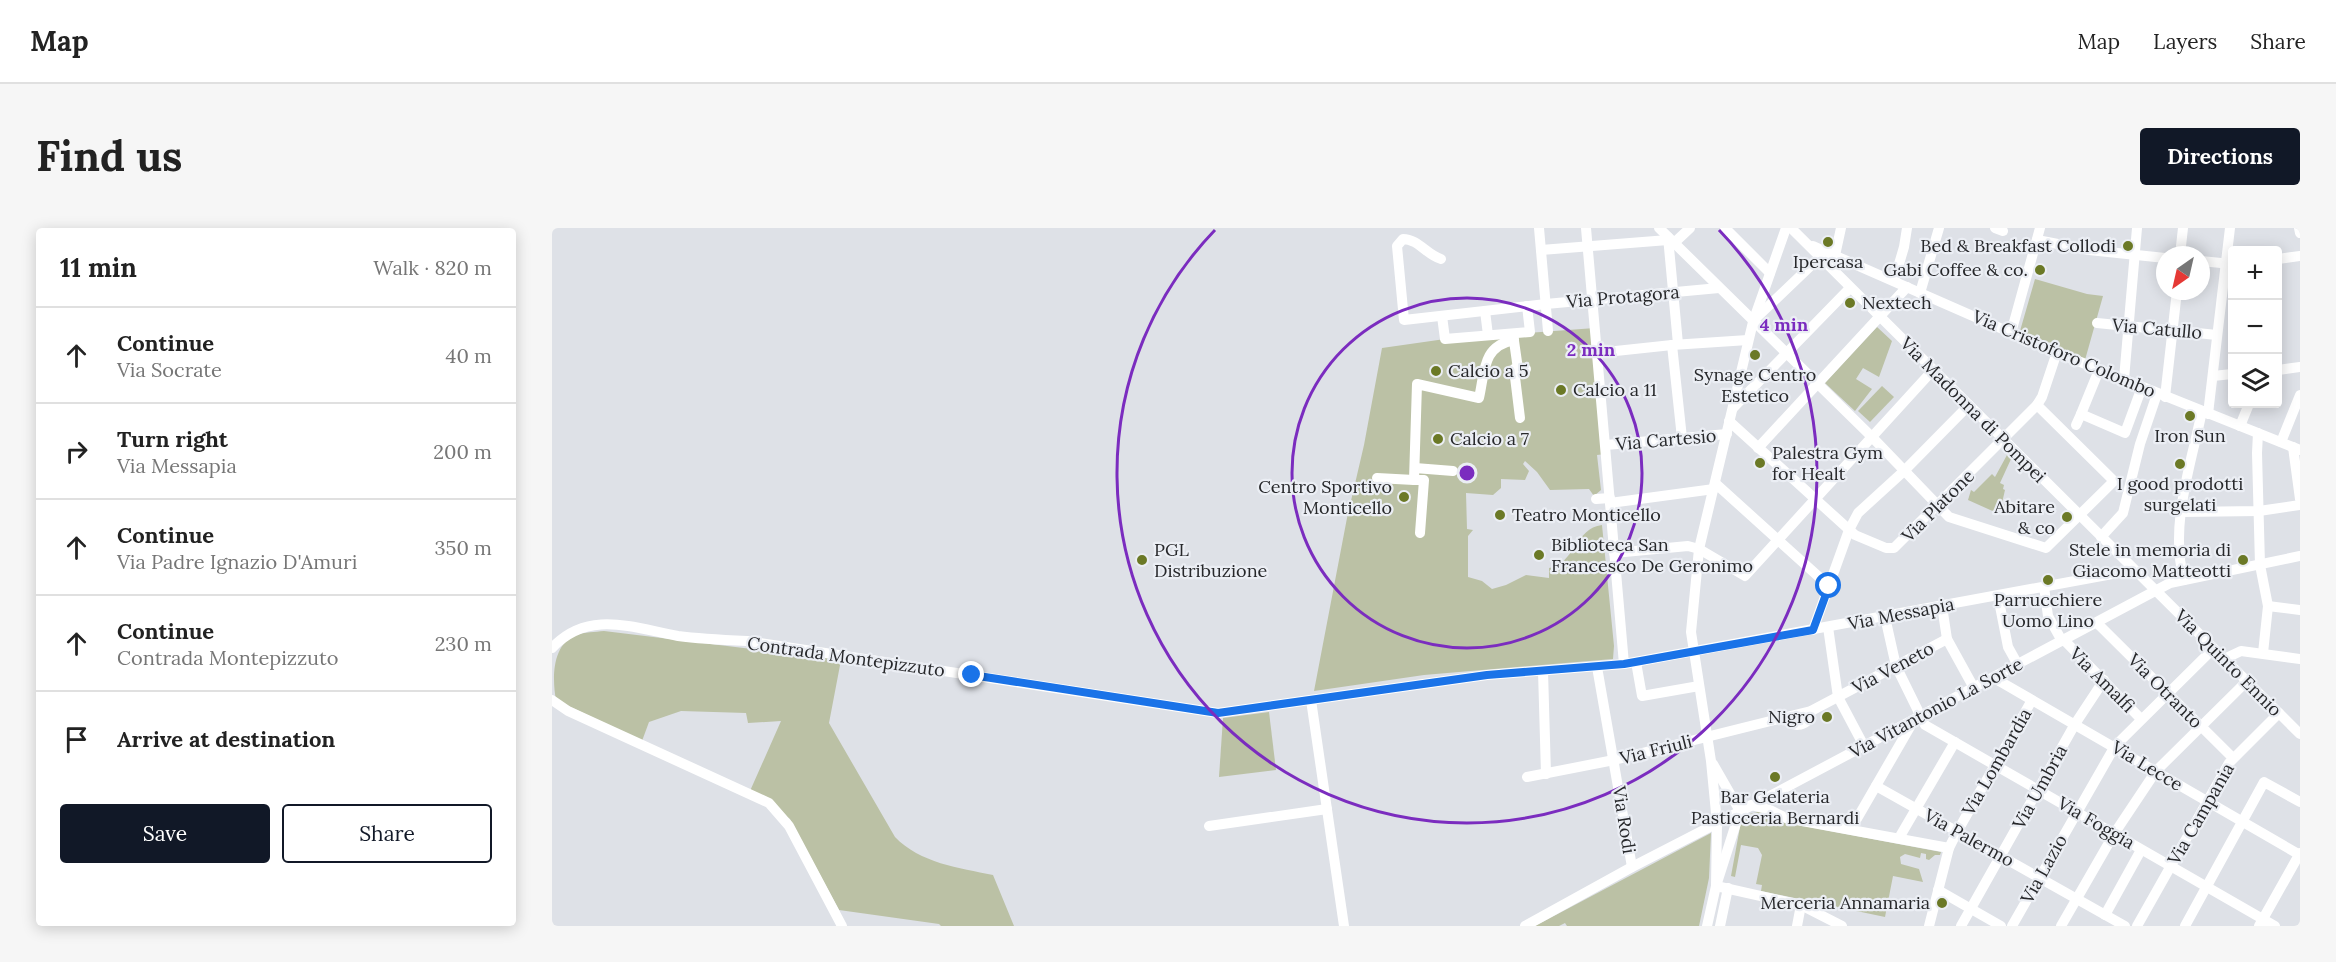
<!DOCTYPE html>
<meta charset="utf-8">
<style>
:root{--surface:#fff;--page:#f6f6f6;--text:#222;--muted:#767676;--line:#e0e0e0;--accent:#111827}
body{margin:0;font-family:Lora,serif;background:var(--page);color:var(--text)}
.controls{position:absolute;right:18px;top:18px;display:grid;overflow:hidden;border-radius:6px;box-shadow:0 3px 15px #0003}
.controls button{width:54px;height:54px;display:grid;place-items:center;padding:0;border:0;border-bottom:2px solid var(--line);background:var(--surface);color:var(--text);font:30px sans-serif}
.compass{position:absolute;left:1604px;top:18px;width:54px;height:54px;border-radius:50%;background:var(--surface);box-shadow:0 3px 15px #0003;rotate:214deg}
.stop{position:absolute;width:18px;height:18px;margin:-14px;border:4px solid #1a73e8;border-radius:50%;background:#fff}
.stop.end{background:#1a73e8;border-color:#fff;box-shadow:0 2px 6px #0008}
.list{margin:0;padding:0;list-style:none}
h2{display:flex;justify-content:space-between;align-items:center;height:78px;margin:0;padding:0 24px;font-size:26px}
h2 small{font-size:20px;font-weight:400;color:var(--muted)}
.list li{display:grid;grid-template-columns:39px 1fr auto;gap:18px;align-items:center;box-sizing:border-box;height:96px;padding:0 24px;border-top:2px solid var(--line)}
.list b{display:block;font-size:22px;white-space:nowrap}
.list p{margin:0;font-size:20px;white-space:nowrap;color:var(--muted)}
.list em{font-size:20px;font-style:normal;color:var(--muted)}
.actions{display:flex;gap:12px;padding:18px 24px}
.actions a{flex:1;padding:14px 0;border:2px solid var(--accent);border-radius:6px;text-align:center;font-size:21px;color:var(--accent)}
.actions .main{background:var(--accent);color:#fff}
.icon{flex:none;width:33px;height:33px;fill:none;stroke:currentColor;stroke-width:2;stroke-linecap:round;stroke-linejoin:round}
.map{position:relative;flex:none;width:1748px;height:698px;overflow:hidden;border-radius:6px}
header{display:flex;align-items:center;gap:36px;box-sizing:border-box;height:84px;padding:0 30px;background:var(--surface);border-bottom:2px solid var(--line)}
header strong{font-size:28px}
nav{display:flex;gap:33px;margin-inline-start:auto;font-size:21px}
.intro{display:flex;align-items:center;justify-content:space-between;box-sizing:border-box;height:144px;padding:0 36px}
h1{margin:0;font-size:42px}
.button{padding:15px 27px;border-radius:6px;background:var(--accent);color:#fff;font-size:21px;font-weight:700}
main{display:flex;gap:36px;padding:0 36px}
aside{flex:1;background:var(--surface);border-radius:6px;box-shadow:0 3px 15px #0003}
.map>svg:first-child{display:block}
</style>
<header>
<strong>Map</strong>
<nav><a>Map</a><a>Layers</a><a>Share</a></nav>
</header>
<div class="intro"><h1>Find us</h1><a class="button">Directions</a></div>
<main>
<aside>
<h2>11 min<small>Walk · 820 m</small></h2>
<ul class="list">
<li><svg class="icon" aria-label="ahead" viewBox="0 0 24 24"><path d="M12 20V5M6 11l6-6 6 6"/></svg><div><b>Continue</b><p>Via Socrate</p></div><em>40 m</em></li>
<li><svg class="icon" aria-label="right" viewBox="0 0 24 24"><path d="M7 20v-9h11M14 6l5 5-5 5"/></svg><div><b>Turn right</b><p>Via Messapia</p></div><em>200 m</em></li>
<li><svg class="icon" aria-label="ahead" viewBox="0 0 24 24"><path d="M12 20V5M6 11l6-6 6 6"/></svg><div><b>Continue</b><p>Via Padre Ignazio D'Amuri</p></div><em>350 m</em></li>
<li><svg class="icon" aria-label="ahead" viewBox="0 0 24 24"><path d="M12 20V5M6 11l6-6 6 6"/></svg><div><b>Continue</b><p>Contrada Montepizzuto</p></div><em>230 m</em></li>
<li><svg class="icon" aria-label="arrive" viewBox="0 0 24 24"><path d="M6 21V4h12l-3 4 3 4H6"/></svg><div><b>Arrive at destination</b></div></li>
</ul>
<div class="actions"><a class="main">Save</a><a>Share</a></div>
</aside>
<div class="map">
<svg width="1748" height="698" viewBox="0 0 1748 698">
<rect width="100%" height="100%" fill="#dee1e7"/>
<g fill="#bbc1a5">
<path d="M1483,51L1535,66L1551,68L1533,132L1468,103Z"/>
<path d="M1325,99L1340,113L1327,149L1311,140L1304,151L1320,161L1303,183L1273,155Z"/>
<path d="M1043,100L1054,226L1045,227L1049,262L1042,268L1037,261L998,262L985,244L973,233L971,236L977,243L973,252L949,251V260L941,267L914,265L915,301L921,302L916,308V349L930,353L940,361L954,357L974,347L997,350V340C1023,336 1023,300 1050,297L1062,418L1061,431L872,447L762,463L795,290L812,217L830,120L893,111Z"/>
<path d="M1330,158L1342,169L1318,194L1306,183Z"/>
<path d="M1455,227L1459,231L1448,255L1452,257L1451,261L1453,262L1450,275L1457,279L1455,286L1445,285L1416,272L1419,262L1422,264L1440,246L1443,249Z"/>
<path d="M52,403L289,432L277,495L343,609C368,635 407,640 441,647L462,698H389L387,696L287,682L238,591L198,563L229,493L196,495L194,485L129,483L97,494L90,513L4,472C0,451 0,416 24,407C33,404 43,404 52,403Z"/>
<path d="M717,484L724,542L667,549L671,490Z"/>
<path d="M1209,583L1216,586L1219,592L1389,624L1388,627H1383L1377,632L1374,631V626L1369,625L1368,630L1353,626L1348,629L1349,636L1367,641L1371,654L1341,648L1333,689L1209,663L1210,657L1204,656L1210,627L1206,620L1189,617L1183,649L1179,648L1190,588Z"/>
<path d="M1159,605L1157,650L1147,698H1015L1013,695L1007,698H983Z"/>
</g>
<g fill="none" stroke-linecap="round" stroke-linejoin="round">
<g stroke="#fff" stroke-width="10">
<path d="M987,0L996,103"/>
<path d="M1034,0L1072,436"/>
<path d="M1107,0L1319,208L1397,289L1494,320L1562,253L1485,177"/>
<path d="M1173,0L1218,45"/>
<path d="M1239,0L1748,506"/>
<path d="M1443,0L1451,3"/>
<path d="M1747,0L1748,5"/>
<path d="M1116,9L1126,116"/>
<path d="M1485,12L1537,22L1613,30"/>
<path d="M1122,15L1138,0"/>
<path d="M1261,18L1496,121L1748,222"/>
<path d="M989,22L1116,12"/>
<path d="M1628,27L1631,0"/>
<path d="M889,31C875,27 866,11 851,11L845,18L852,92L994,76L1167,60"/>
<path d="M1726,31L1748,28"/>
<path d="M1282,32L1289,0"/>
<path d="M1649,33L1679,36"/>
<path d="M1342,53L1352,19L1355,0"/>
<path d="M1368,65L1387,0"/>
<path d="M933,83L936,107"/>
<path d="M890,88L893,111L978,104L975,78"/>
<path d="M1203,91L1268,29"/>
<path d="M1545,95L1665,107"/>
<path d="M1459,105L1488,0"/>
<path d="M961,106L966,141H974"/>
<path d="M1120,117L1130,210"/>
<path d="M1045,125L1120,117L1196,112"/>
<path d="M966,141H962L968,190"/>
<path d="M1547,142L1529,186L1573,205L1590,159"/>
<path d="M1726,142L1748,139"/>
<path d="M1661,148L1680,146"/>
<path d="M1572,151L1585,0"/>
<path d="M1613,169L1625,63"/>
<path d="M1181,180L1298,60"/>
<path d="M1656,186L1678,0"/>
<path d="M1177,193L1303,307L1334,320H1342L1485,177L1490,169L1505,124"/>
<path d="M1524,197L1529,186"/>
<path d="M1688,198L1697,176"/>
<path d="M1706,205L1705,225L1708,337L1716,378L1711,425"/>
<path d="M1729,214L1748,167"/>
<path d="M1054,217L1175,206"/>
<path d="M1741,219L1748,271"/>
<path d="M1206,220L1355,59"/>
<path d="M863,240L901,243"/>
<path d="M825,250L862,252"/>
<path d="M1163,255L1277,358"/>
<path d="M1044,271L1058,270"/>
<path d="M1058,275L1162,261"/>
<path d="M1629,284L1707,283L1748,277"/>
<path d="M868,305L872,252H862L865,156L927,170C933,144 930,118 962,112"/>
<path d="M1549,309L1571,285L1588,216L1605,166"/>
<path d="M1062,325L1136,318L1147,321L1193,348L1381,142"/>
<path d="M1632,352C1617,298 1639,237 1650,183"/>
<path d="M1492,359L1496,388L1510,413"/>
<path d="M1446,368L1456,419L1466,437"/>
<path d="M1390,378L1395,411L1422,460"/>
<path d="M1716,378L1748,382"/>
<path d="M1333,389L1344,438L1373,497L1723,698"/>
<path d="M1545,395L1681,530"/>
<path d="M1276,399L1286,469L1312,518"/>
<path d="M1261,402L1297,302L1306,285L1352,243L1417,177"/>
<path d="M1512,412L1589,491"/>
<path d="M0,420C36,381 81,400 126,408C149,411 172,412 195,413L666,485L935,447L1072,436L1582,342"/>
<path d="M1672,431L1689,423L1748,431"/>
<path d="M1084,434L1090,468L1147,458"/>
<path d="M1045,439L1080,639"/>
<path d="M991,443L994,546"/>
<path d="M1442,450L1748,627"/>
<path d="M0,472L16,483L217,575L237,598L290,698"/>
<path d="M759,472L792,698"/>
<path d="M1232,490C1242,501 1257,499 1259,483"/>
<path d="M975,549L1062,532L1259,483L1395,411"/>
<path d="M1324,558L1573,698"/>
<path d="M1199,577L1218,582L1234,590L1397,620"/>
<path d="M657,598L775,581"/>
<path d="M1299,601L1362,492"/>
<path d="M1347,610L1403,514"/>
<path d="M1164,658L1165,595L1159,533L1139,404L1147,321L1201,94L1234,0"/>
<path d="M1164,658L1249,677L1290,698"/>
<path d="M1386,662L1449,698"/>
<path d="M1553,687L1589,622"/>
<path d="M973,698L1080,639L1216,569L1618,355L1748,328"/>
<path d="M1155,698L1164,658L1188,583L1161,536"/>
<path d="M1168,698L1176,660"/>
<path d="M1245,698L1249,677"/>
<path d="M1377,698L1397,620L1405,604L1480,472"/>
<path d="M1409,698L1523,496L1552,452"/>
<path d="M1460,698L1563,518L1661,421"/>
<path d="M1509,698L1562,606L1604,543L1695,453"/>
<path d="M1585,698L1677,535L1727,485"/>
<path d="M1633,698L1712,554L1748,574"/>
<path d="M1707,698L1748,625"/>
</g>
</g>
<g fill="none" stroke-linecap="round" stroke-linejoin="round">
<path stroke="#1a73e8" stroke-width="8" d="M420,447L666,485L935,447L1072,436L1261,402L1277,358"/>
</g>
<g fill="none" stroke="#7b2cbf" stroke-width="3">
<circle cx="915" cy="245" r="175"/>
<path d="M1167 2A350 350 0 1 1 663 2"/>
</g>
<g fill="#6b7926" stroke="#ebeef4" stroke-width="2">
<circle cx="1276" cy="14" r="6"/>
<circle cx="1576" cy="18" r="6"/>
<circle cx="1488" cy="42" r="6"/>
<circle cx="1298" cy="75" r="6"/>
<circle cx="1203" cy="127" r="6"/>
<circle cx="884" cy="143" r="6"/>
<circle cx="1009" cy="162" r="6"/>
<circle cx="1638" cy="188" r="6"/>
<circle cx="886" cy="211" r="6"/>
<circle cx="1208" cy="235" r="6"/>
<circle cx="1628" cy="236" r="6"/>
<circle cx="852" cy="269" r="6"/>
<circle cx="948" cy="287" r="6"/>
<circle cx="1515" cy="289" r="6"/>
<circle cx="987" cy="327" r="6"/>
<circle cx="590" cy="332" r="6"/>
<circle cx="1691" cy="332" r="6"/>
<circle cx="1496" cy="352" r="6"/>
<circle cx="1275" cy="489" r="6"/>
<circle cx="1223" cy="549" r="6"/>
<circle cx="1390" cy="675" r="6"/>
</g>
<g text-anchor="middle" stroke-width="4.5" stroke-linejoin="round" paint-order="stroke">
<g font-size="18" fill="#27282b" stroke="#ebeef4" text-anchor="start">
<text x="1564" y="24" text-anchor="end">Bed &amp; Breakfast Collodi</text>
<text x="1276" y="40" text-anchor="middle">Ipercasa</text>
<text x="1476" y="48" text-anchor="end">Gabi Coffee &amp; co.</text>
<text x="1310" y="81">Nextech</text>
<text x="896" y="149">Calcio a 5</text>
<text x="1203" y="153" text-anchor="middle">Synage Centro<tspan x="1203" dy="21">Estetico</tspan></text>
<text x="1021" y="168">Calcio a 11</text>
<text x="1638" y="214" text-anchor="middle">Iron Sun</text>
<text x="898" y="217">Calcio a 7</text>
<text x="1220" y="231">Palestra Gym<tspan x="1220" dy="21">for Healt</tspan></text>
<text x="1628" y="262" text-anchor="middle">I good prodotti<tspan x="1628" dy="21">surgelati</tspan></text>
<text x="840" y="265" text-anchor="end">Centro Sportivo<tspan x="840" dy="21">Monticello</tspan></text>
<text x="1503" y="285" text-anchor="end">Abitare<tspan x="1503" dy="21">&amp; co</tspan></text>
<text x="960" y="293">Teatro Monticello</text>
<text x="999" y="323">Biblioteca San<tspan x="999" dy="21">Francesco De Geronimo</tspan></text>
<text x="602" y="328">PGL<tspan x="602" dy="21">Distribuzione</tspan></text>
<text x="1679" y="328" text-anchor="end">Stele in memoria di<tspan x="1679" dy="21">Giacomo Matteotti</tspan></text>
<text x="1496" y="378" text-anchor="middle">Parrucchiere<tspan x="1496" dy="21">Uomo Lino</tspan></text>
<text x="1263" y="495" text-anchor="end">Nigro</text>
<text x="1223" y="575" text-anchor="middle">Bar Gelateria<tspan x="1223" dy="21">Pasticceria Bernardi</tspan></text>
<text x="1378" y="681" text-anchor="end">Merceria Annamaria</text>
</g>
<g font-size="18" fill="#27282b" stroke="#ebeef4">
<text transform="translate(1071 69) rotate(-5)" y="6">Via Protagora</text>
<text transform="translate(1605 101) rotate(5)" y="6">Via Catullo</text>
<text transform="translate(1512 126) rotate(23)" y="6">Via Cristoforo Colombo</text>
<text transform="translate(1421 182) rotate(45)" y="6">Via Madonna di Pompei</text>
<text transform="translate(1114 212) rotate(-5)" y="6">Via Cartesio</text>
<text transform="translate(1386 278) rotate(-45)" y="6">Via Platone</text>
<text transform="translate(1349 386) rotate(-11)" y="6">Via Messapia</text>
<text transform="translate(294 429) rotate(8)" y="6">Contrada Montepizzuto</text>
<text transform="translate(1676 435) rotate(45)" y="6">Via Quinto Ennio</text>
<text transform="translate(1341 440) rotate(-28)" y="6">Via Veneto</text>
<text transform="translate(1550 452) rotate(45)" y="6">Via Amalfi</text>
<text transform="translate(1613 463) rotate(45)" y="6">Via Otranto</text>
<text transform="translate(1384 480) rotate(-28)" y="6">Via Vitantonio La Sorte</text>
<text transform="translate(1104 522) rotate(-14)" y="6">Via Friuli</text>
<text transform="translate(1445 534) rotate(-60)" y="6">Via Lombardia</text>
<text transform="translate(1595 538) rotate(31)" y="6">Via Lecce</text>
<text transform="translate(1488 559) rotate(-61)" y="6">Via Umbria</text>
<text transform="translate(1649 586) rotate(-60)" y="6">Via Campania</text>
<text transform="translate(1072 592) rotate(81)" y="6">Via Rodi</text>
<text transform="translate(1544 595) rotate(30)" y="6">Via Foggia</text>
<text transform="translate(1417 610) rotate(29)" y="6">Via Palermo</text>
<text transform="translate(1492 641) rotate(-61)" y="6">Via Lazio</text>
</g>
</g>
<circle cx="915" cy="245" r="9" fill="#7b2cbf" stroke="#ebeef4" stroke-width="3"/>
<g font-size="18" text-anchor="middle" font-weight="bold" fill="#7b2cbf" stroke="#ebeef4" stroke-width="4.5" stroke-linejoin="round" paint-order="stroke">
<text x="1232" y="103">4 min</text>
<text x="1039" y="128">2 min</text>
</g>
</svg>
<div class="controls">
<button>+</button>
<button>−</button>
<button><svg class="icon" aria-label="layers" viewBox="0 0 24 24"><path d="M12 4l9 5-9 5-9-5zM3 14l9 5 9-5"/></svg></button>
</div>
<svg class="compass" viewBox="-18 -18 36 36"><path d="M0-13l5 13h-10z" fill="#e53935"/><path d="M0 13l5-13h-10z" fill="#767676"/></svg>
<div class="stop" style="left:1277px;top:358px"></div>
<div class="stop end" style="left:420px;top:447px"></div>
</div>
</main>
